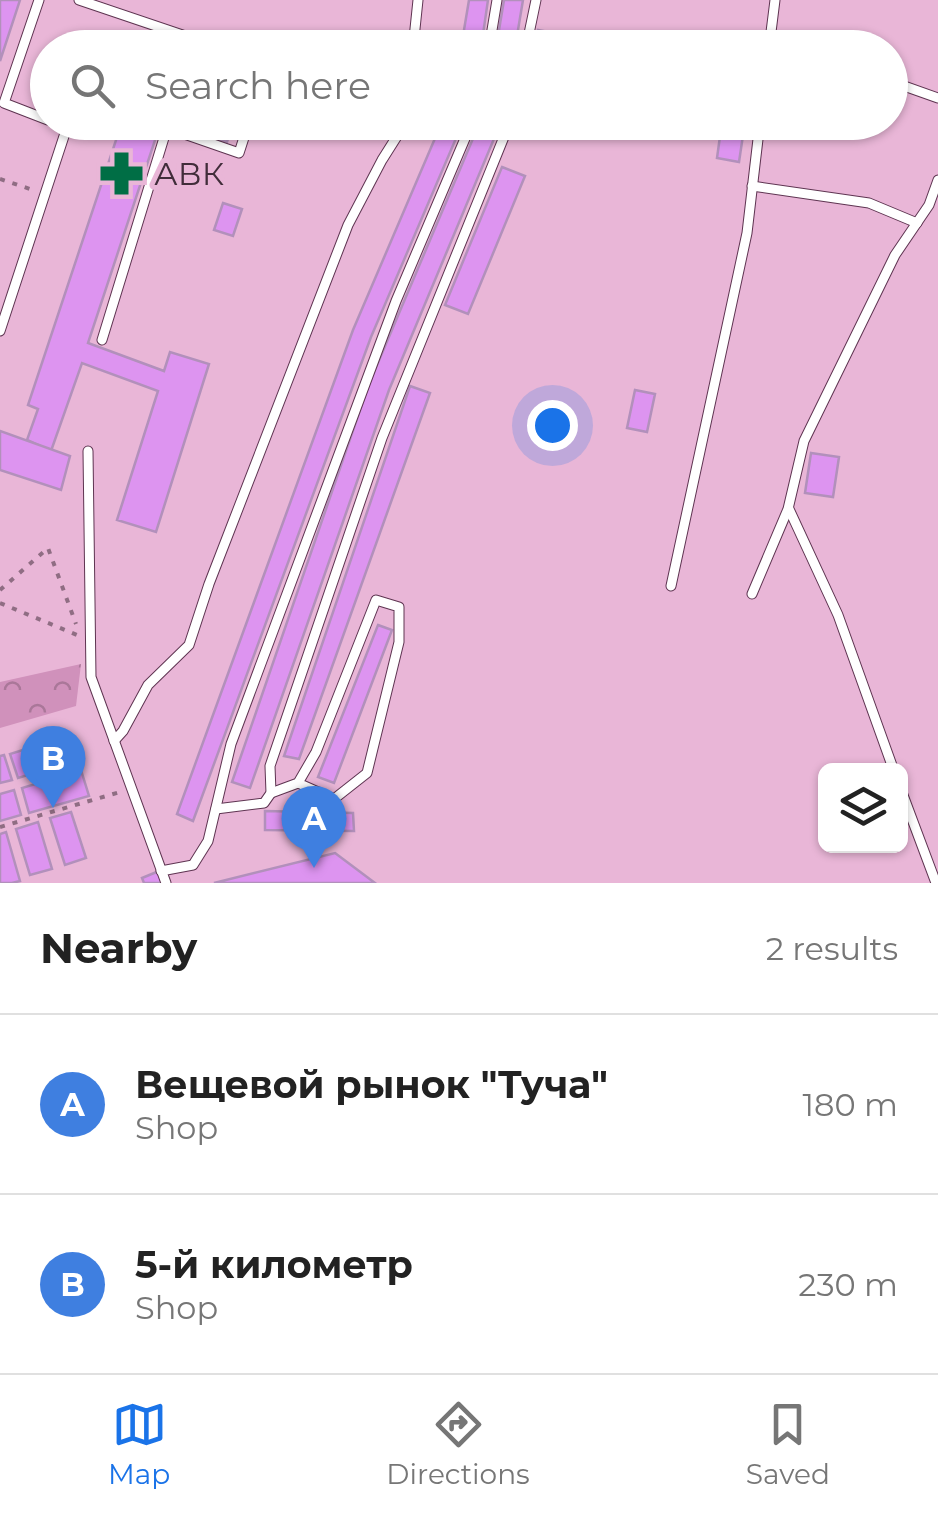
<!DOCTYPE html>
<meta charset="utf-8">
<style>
:root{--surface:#fff;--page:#f6f6f6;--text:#222;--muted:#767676;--line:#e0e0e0;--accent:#1a73e8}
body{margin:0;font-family:Montserrat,sans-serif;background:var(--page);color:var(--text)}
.controls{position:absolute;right:30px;bottom:30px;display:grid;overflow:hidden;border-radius:15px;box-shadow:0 2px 8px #0004}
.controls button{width:90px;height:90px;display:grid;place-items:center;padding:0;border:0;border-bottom:2px solid var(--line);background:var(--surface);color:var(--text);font:50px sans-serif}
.you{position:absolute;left:552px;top:425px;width:35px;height:35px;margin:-25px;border:8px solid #fff;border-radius:50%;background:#1a73e8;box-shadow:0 0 0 15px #1a73e833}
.badge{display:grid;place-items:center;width:65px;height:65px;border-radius:50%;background:var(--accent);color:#fff;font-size:32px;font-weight:700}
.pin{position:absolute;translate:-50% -82px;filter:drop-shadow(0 2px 5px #0008)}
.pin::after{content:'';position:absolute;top:52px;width:35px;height:30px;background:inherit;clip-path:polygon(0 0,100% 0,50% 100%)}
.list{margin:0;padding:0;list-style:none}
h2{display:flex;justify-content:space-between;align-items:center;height:130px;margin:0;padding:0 40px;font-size:42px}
h2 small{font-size:32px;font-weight:400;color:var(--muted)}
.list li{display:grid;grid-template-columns:65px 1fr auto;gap:30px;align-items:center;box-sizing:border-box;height:180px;padding:0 40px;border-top:2px solid var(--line)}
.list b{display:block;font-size:38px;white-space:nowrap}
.list p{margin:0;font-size:32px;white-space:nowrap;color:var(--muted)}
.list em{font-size:32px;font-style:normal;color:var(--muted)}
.icon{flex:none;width:55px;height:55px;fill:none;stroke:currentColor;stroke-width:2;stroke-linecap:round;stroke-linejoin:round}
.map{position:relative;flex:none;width:938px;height:883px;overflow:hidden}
.search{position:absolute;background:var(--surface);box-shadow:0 2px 8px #0004;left:30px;right:30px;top:30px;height:110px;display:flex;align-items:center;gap:25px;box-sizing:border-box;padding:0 35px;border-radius:55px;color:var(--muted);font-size:38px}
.sheet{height:490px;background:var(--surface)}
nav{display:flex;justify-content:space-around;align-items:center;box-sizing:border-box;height:140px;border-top:2px solid var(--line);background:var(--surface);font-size:28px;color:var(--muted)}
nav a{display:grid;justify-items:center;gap:5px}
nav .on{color:var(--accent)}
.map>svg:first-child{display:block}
</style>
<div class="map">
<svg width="938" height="883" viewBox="0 0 938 883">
<defs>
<pattern id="park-crowns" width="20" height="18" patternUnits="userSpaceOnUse" patternTransform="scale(2.5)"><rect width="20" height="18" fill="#d091bb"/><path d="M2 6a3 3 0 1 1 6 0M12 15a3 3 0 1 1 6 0" fill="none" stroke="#a79"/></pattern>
</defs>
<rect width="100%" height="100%" fill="#e9b6d7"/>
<path fill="url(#park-crowns)" d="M81,664L76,706L0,728V682Z"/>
<g fill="#dd94f0" stroke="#b290bb" stroke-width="2.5">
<path d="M0,0H20L0,61Z"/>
<path d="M469,0H488L481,48H461Z"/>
<path d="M504,0H523L515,48H496Z"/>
<path d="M538,30L559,34L557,48H535Z"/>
<path d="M757,34L758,48H735L734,35Z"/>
<path d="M122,122H161L88,343L164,371L170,352L209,364L156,532L117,520L158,391L82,363L51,451L27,440L38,409L28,405Z"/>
<path d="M167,122H234L227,142Z"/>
<path d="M442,122H463L371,337L193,821L177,814L353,330Z"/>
<path d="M480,122H501L389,390L250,788L232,782L369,384Z"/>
<path d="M722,122H745L739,162L717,158Z"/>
<path d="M502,167L525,176L468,314L445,305Z"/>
<path d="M223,203L242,209L233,236L214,230Z"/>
<path d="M410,386L430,393L299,759L284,756Z"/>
<path d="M635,390L655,394L647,432L627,428Z"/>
<path d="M0,431L70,456L61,490L0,470Z"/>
<path d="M811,453L839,457L833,497L805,493Z"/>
<path d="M378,625L392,630L334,783L318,777Z"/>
<path d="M70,735L78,760L18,778L10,754Z"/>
<path d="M4,755L12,780L0,783V756Z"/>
<path d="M81,770L89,796L29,813L22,788Z"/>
<path d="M14,790L21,815L0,821V794Z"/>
<path d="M265,811L353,813L354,831L265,830Z"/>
<path d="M71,812L86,858L65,865L50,818Z"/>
<path d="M38,822L52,869L30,875L16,829Z"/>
<path d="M6,832L20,881L12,883H0V834Z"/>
<path d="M335,853L375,883H214Z"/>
<path d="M159,871L163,883H144L142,878Z"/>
</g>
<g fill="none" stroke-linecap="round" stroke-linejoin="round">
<defs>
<g id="service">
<path d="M39,0L4,103L48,120"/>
<path d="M79,0L221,48"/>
<path d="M413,48L418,0"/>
<path d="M489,48L497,0"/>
<path d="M526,48L536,0"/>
<path d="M769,48L775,0"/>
<path d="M890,81L938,98"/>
<path d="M752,186L869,203L917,223"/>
<path d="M0,331L67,127L55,122"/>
<path d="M102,340L167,128L239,153L249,122"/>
<path d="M88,451L91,677L166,883"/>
<path d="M789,509L838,615L894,771"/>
<path d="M671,586L747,233L760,122"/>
<path d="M752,594L788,509L804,441L895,255L929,205L938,180"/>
<path d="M114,741L123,731L148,685L189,645L209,584L348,225L382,160L406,122"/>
<path d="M900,787L936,883"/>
<path d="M271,793L298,783L316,752L376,600L399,607V642L367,773L334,799L298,783"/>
<path d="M216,809L264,803L271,793L270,766L382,438L510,122"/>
<path d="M161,871L193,865L208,841L231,744L396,301L472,122"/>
</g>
</defs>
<use href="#service" stroke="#5e3451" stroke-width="11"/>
<g stroke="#8f6d83" stroke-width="4" stroke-dasharray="5 8" stroke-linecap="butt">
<path d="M0,179L33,190"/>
<path d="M0,590L48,548L76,624"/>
<path d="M0,603L77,635"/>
<path d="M0,827L120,792"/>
</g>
<use href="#service" stroke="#fff" stroke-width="9"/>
</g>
<defs>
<symbol id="pharmacy-bare" viewBox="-9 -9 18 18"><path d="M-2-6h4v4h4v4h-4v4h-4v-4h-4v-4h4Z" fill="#006e45" stroke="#e9b6d7" stroke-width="2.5" paint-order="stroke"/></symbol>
</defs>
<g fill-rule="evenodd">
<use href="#pharmacy-bare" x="90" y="142" width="63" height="63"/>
</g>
<g text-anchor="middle" stroke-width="10" stroke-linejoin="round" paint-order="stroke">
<g font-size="32" fill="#412d3a" stroke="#e9b6d7" text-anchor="start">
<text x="154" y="185">АВК</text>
</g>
</g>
</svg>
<div class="controls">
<button><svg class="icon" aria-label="layers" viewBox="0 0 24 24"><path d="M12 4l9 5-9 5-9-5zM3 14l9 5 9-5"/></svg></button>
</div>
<div class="you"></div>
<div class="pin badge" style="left:314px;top:868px;background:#3f7fe0">A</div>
<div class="pin badge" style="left:53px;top:808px;background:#3f7fe0">B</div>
<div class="search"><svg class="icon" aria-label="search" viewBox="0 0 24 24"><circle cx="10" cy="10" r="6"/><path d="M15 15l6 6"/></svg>Search here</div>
</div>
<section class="sheet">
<h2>Nearby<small>2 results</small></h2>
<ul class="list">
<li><span class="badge" style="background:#3f7fe0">A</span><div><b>Вещевой рынок &quot;Туча&quot;</b><p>Shop</p></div><em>180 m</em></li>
<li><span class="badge" style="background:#3f7fe0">B</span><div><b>5-й километр</b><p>Shop</p></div><em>230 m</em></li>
</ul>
</section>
<nav>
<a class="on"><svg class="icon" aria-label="map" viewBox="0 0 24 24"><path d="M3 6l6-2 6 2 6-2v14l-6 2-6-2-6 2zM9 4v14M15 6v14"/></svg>Map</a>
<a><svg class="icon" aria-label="directions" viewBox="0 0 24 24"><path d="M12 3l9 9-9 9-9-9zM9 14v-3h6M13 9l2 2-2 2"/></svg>Directions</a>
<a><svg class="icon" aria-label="saved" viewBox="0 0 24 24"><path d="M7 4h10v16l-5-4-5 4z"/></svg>Saved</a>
</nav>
